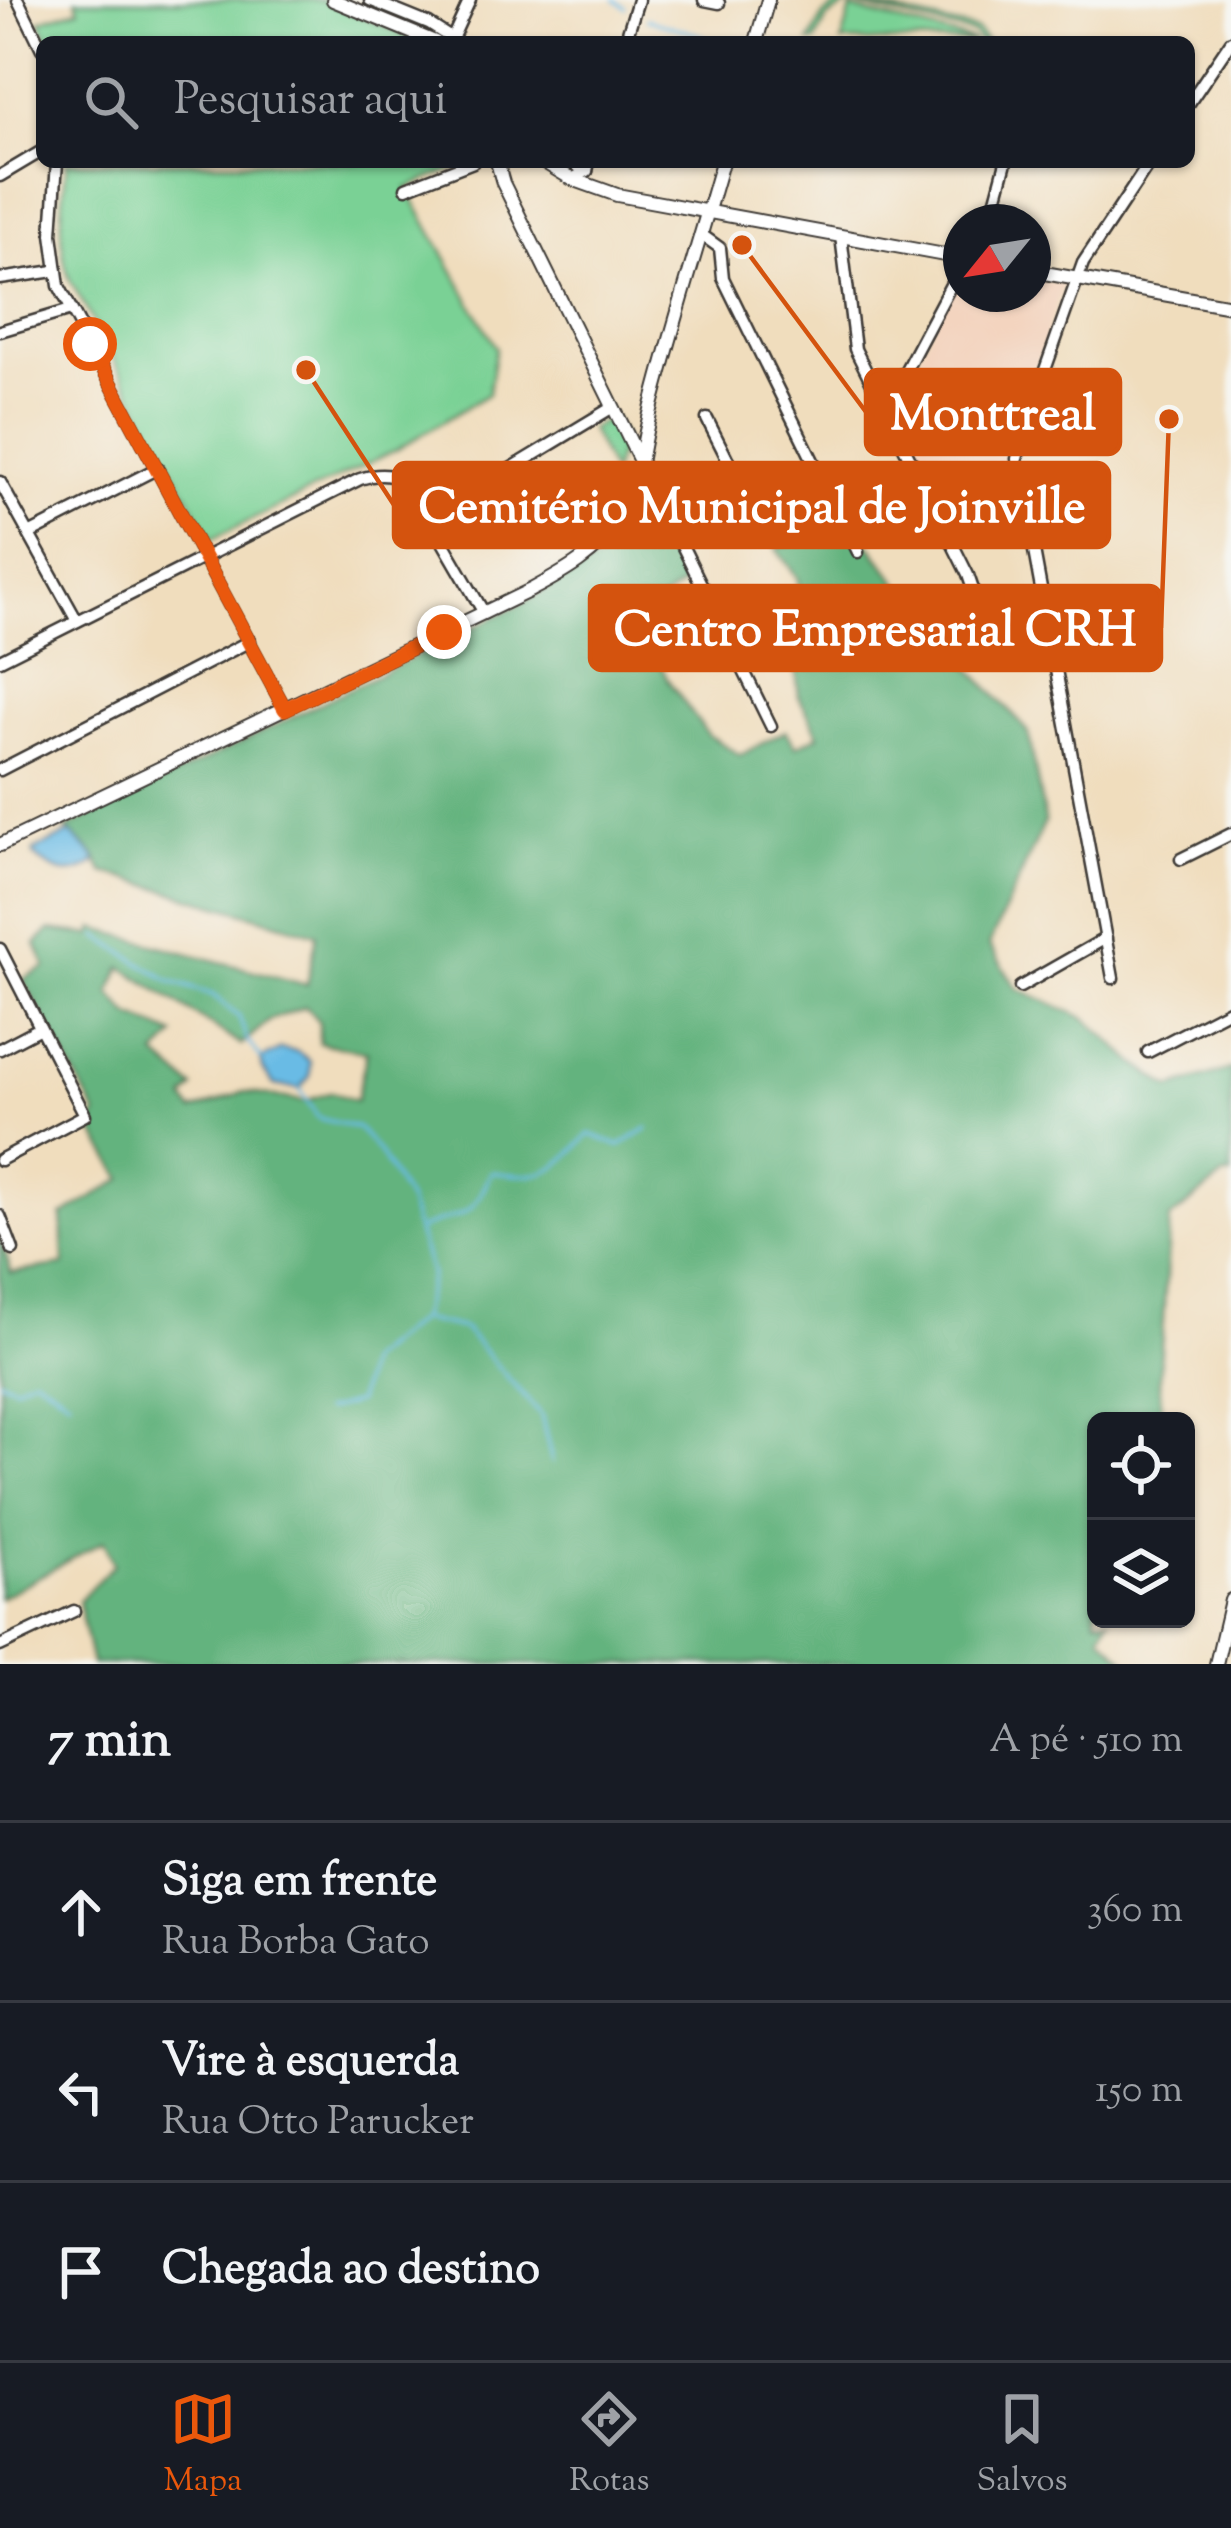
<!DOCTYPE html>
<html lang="pt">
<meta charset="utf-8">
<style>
:root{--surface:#171b24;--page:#242831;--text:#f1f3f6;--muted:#9ea1a6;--line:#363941;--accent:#ea580c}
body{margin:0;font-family:"Sorts Mill Goudy",serif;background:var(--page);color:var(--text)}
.controls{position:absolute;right:36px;bottom:36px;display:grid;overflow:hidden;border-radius:18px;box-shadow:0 3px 9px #0004}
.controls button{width:108px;height:108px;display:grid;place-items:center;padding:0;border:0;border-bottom:3px solid var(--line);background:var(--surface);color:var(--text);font:60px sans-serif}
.compass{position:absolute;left:943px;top:204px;width:108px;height:108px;border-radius:50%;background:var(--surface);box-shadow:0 3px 9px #0004;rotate:240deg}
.stop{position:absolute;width:36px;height:36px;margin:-27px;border:9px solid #ea580c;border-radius:50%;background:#fff}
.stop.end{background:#ea580c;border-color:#fff;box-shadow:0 3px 12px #0008}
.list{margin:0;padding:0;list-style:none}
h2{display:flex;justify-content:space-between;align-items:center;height:156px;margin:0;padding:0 48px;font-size:51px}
h2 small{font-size:39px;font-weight:400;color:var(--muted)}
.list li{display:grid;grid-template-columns:78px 1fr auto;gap:36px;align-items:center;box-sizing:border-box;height:180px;padding:0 48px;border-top:3px solid var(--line)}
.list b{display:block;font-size:45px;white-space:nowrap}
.list p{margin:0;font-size:39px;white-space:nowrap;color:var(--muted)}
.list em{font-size:39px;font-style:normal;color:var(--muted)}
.icon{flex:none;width:66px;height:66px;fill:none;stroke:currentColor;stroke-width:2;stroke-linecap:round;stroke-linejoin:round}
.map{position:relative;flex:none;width:1231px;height:1664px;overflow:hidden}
.search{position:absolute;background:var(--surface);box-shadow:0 3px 9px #0004;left:36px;right:36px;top:36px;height:132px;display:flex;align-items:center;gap:30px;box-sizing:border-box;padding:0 42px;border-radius:18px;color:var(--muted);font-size:45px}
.sheet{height:696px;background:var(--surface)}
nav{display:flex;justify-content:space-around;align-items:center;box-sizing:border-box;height:168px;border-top:3px solid var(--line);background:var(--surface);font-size:33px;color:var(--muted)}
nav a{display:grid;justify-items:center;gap:6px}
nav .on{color:var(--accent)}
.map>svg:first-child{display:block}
</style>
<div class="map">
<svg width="1231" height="1664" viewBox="0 0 1231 1664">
<rect width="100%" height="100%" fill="#f6f6f2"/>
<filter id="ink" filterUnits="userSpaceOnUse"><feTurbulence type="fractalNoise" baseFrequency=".00833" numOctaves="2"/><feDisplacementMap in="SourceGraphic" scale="24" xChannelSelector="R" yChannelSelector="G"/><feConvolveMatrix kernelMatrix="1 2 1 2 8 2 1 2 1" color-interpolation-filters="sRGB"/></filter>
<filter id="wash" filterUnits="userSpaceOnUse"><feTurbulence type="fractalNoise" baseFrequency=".004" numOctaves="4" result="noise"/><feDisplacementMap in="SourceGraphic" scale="48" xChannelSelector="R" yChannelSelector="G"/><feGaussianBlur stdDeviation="2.7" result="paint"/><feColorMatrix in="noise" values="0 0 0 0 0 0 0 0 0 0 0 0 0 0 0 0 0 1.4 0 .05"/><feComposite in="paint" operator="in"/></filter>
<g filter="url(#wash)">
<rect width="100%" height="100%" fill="#f0ddbd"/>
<path fill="#f3d4bf" d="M961,270V294H1033V279L1063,284L1016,427L1013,476L975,464L961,501L932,492L894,407Z"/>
<g fill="#7ad195" stroke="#4b7658" stroke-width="3">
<path d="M76,0H322L421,42H49L40,20L79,9Z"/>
<path d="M844,0L977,30L987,42H980L974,34L849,4L827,19L815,42H809L823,16Z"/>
<path d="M851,9L973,41V42H842Z"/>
<path d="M67,162H471L407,188L496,347L488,394L398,449L212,539L69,278C56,241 63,200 67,162Z"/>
<path d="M612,417L623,440L612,474L590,429Z"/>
</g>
<path fill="#63b37e" stroke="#40684d" stroke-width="3" fill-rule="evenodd" d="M855,525L927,621L1028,731L1045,822L989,945L1017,988L1087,1019L1136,1064L1171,1088L1231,1069V1176H1224L1170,1219L1159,1380L1163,1421H1096V1619H1109L1101,1635L1130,1664H92L78,1601L114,1564L104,1541L0,1598V1234L11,1273L64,1265L62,1216L123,1179L90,1126L97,1115L23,979L46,967L36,944L50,930L92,935L94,928L307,985L317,934L103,872L95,856L66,829L525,602L656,526L690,580L640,615L667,679L707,734L740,755L786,731L796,746L819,735L799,697L795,661L798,579L776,548ZM122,967L241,1045L270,1020L306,1007L319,1022V1043L367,1052L356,1101L332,1092L305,1101L244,1092L193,1111L185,1099L194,1088L157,1056L175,1035L129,1015L110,993Z"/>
<g fill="#69bbe5" stroke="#426c80" stroke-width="3">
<path d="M70,833L95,857V863C71,879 57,874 34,856V851Z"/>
<path d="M281,1049L298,1052L310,1061V1076L300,1089L274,1085L263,1070L261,1059Z"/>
</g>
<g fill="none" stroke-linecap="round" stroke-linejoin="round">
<g stroke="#69bbe5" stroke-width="3">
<path d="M614,0L626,8"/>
<path d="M647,19L704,36L710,42"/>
<path d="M97,936L170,981L213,995L239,1017L247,1040L261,1059"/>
<path d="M300,1089L318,1118L358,1128L381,1155L408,1202L431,1275L420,1319L367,1361L357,1402L324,1411"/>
<path d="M420,1229C464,1210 471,1222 491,1172C547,1180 553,1173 590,1134L620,1146L648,1128"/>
<path d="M420,1319L464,1329L541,1415L552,1462"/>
<path d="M0,1380L15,1386L34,1376L69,1400"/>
</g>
</g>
</g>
<g filter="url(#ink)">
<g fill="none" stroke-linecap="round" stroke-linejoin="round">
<defs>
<g id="minor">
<path d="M18,0L42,49"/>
<path d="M370,0L429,24L457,42"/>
<path d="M704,0L719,3"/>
<path d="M452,39L470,0"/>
<path d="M625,42L638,0"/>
<path d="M1189,103L1231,41"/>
<path d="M57,162L52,234L59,286L285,709"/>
<path d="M569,162L587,171"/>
<path d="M0,176L42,151"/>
<path d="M572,179L587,171L589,162"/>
<path d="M406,188L473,162"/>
<path d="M990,222L1006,162"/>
<path d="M702,235L720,248L723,278L858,552"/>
<path d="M841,236L855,349L968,575L980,610"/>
<path d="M0,279L55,271"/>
<path d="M0,331L71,310"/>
<path d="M885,409L961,266"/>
<path d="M707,419L764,531"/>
<path d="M640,460L771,726"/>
<path d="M0,482L77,621"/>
<path d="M749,501L816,466"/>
<path d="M429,518L613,407"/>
<path d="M29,534L158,468"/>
<path d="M736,654L774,628"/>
<path d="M0,660L360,479C384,471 399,474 415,494L484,613"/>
<path d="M0,770L250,641"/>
<path d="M1181,859L1231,834"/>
<path d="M0,949L85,1115L0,1160"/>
<path d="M1113,978L1017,459L1024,429L1083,263L1150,162"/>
<path d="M1020,987L1106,938"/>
<path d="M0,1049L40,1028"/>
<path d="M1148,1052L1231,1009"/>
<path d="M0,1216L13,1250"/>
<path d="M0,1646L74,1611"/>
</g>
<g id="major">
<path d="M333,0L435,42"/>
<path d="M756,42L768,0"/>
<path d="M497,162L503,183L639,459"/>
<path d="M544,162L572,179L617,195L961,258"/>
<path d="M1033,271L1231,306"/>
<path d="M0,845L531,590C563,573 597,554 618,523C639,493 640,453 649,418C670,332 698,247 722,162"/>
<path d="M1216,1664L1231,1600"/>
</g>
</defs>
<use href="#minor" stroke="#3c3934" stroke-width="15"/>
<use href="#major" stroke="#3c3934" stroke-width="16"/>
<use href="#minor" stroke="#fff" stroke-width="10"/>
<use href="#major" stroke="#fff" stroke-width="12"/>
</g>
</g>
<g fill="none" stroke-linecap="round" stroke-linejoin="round" filter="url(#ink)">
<path stroke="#ea580c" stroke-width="15" d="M90,344L285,709L444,632"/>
</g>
<path fill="none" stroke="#d4530e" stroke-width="4.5" d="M742 245L866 412M306 370L394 505M1169 419L1161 628"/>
<g fill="#d4530e" stroke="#f6f6f2" stroke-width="4.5">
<circle cx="742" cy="245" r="12"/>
<circle cx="306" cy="370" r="12"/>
<circle cx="1169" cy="419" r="12"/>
</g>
<g fill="#d4530e" stroke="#d4530e" stroke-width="4.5">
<rect x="866" y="370" width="254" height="84" rx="12"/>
<rect x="394" y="463" width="715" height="84" rx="12"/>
<rect x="590" y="586" width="571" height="84" rx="12"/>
</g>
<g font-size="48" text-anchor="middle" font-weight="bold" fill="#fff">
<text x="993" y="429">Monttreal</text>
<text x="752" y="522">Cemitério Municipal de Joinville</text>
<text x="875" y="645">Centro Empresarial CRH</text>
</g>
</svg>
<div class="controls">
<button><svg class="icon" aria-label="locate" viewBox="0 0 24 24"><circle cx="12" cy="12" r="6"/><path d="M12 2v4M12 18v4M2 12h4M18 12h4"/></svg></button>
<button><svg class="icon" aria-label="layers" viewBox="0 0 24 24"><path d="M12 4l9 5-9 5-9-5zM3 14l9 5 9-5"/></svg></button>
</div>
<svg class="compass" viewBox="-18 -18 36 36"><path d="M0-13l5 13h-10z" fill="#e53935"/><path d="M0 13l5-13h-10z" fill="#9ea1a6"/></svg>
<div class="stop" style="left:90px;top:344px"></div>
<div class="stop end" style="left:444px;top:632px"></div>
<div class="search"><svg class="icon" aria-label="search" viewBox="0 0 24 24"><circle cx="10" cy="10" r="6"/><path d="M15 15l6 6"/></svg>Pesquisar aqui</div>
</div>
<section class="sheet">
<h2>7 min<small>A pé · 510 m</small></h2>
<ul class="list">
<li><svg class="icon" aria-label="ahead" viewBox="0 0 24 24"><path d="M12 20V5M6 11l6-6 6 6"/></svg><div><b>Siga em frente</b><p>Rua Borba Gato</p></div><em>360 m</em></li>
<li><svg class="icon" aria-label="left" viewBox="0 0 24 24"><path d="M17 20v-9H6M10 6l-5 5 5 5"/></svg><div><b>Vire à esquerda</b><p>Rua Otto Parucker</p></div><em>150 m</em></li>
<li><svg class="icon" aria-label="arrive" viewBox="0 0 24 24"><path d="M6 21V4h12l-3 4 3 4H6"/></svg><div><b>Chegada ao destino</b></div></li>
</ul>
</section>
<nav>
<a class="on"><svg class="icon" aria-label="map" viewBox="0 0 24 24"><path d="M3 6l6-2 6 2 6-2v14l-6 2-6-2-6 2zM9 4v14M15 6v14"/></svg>Mapa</a>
<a><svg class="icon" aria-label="directions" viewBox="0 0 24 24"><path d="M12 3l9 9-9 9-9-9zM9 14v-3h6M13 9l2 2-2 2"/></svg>Rotas</a>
<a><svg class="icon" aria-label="saved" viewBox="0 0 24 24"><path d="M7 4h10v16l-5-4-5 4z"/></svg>Salvos</a>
</nav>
